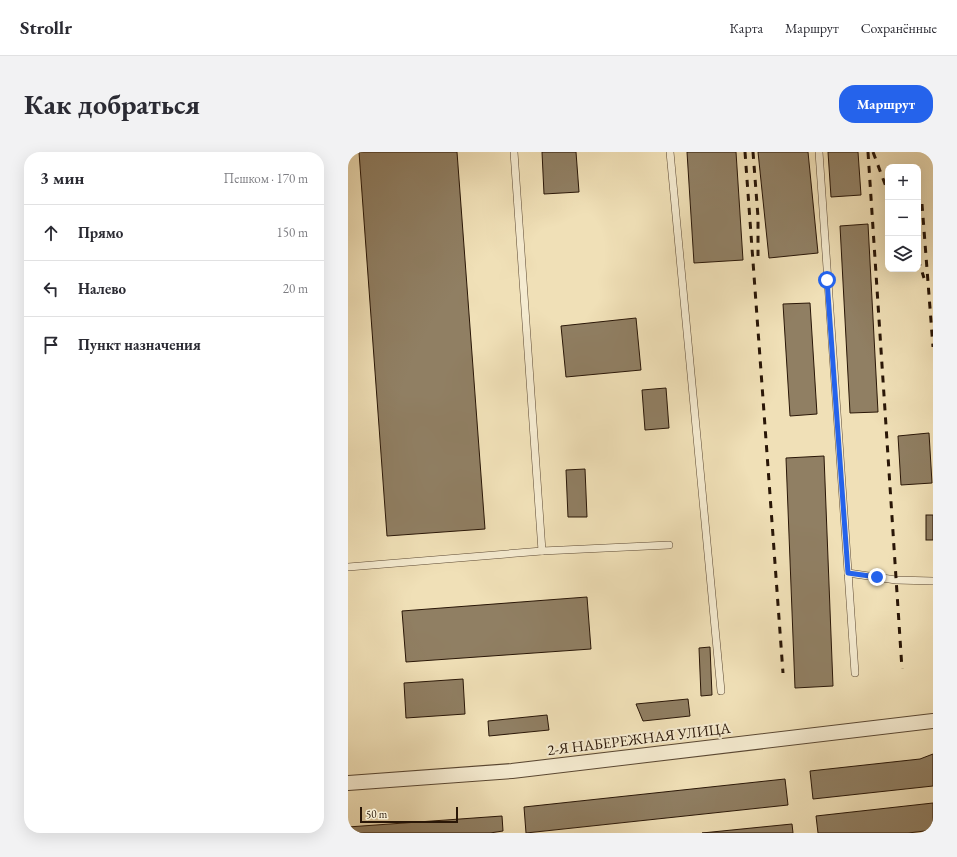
<!DOCTYPE html>
<html lang="ru">
<meta charset="utf-8">
<style>
:root{--surface:#fff;--page:#f2f2f3;--text:#2b2b33;--muted:#7c7c81;--line:#e1e1e2;--accent:#2563eb}
body{margin:0;font-family:"EB Garamond",serif;background:var(--page);color:var(--text)}
.controls{position:absolute;right:12px;top:12px;display:grid;overflow:hidden;border-radius:8px;box-shadow:0 4px 16px #0002}
.controls button{width:36px;height:36px;display:grid;place-items:center;padding:0;border:0;border-bottom:1px solid var(--line);background:var(--surface);color:var(--text);font:20px sans-serif}
.scale{position:absolute;left:12px;bottom:10px;width:98px;box-sizing:border-box;padding-left:4px;border:2px solid #291607;border-top:0;font-size:11px;line-height:14px;white-space:nowrap;color:#291607;-webkit-text-stroke:3px #f5ebd0;paint-order:stroke}
.stop{position:absolute;width:12px;height:12px;margin:-9px;border:3px solid #2563eb;border-radius:50%;background:#fff}
.stop.end{background:#2563eb;border-color:#fff;box-shadow:0 1px 4px #0008}
.list{margin:0;padding:0;list-style:none}
h2{display:flex;justify-content:space-between;align-items:center;height:52px;margin:0;padding:0 16px;font-size:17px}
h2 small{font-size:13px;font-weight:400;color:var(--muted)}
.list li{display:grid;grid-template-columns:26px 1fr auto;gap:12px;align-items:center;box-sizing:border-box;height:56px;padding:0 16px;border-top:1px solid var(--line)}
.list b{display:block;font-size:15px;white-space:nowrap}
.list em{font-size:13px;font-style:normal;color:var(--muted)}
.icon{flex:none;width:22px;height:22px;fill:none;stroke:currentColor;stroke-width:2;stroke-linecap:round;stroke-linejoin:round}
.map{position:relative;flex:none;width:585px;height:681px;overflow:hidden;border-radius:16px}
header{display:flex;align-items:center;gap:24px;box-sizing:border-box;height:56px;padding:0 20px;background:var(--surface);border-bottom:1px solid var(--line)}
header strong{font-size:19px}
nav{display:flex;gap:22px;margin-inline-start:auto;font-size:14px}
.intro{display:flex;align-items:center;justify-content:space-between;box-sizing:border-box;height:96px;padding:0 24px}
h1{margin:0;font-size:28px}
.button{padding:10px 18px;border-radius:16px;background:var(--accent);color:#fff;font-size:14px;font-weight:700}
main{display:flex;gap:24px;padding:0 24px}
aside{flex:1;background:var(--surface);border-radius:16px;box-shadow:0 4px 16px #0002}
.map>svg:first-child{display:block}
</style>
<header>
<strong>Strollr</strong>
<nav><a>Карта</a><a>Маршрут</a><a>Сохранённые</a></nav>
</header>
<div class="intro"><h1>Как добраться</h1><a class="button">Маршрут</a></div>
<main>
<aside>
<h2>3 мин<small>Пешком · 170 m</small></h2>
<ul class="list">
<li><svg class="icon" aria-label="ahead" viewBox="0 0 24 24"><path d="M12 20V5M6 11l6-6 6 6"/></svg><div><b>Прямо</b></div><em>150 m</em></li>
<li><svg class="icon" aria-label="left" viewBox="0 0 24 24"><path d="M17 20v-9H6M10 6l-5 5 5 5"/></svg><div><b>Налево</b></div><em>20 m</em></li>
<li><svg class="icon" aria-label="arrive" viewBox="0 0 24 24"><path d="M6 21V4h12l-3 4 3 4H6"/></svg><div><b>Пункт назначения</b></div></li>
</ul>
</aside>
<div class="map">
<svg width="585" height="681" viewBox="0 0 585 681">
<rect width="100%" height="100%" fill="#f0e0b7"/>
<filter id="stains"><feTurbulence type="fractalNoise" baseFrequency=".005" numOctaves="4"/><feColorMatrix values="0 0 0 0 .2 0 0 0 0 .09 0 0 0 0 .02 0 0 0 .5 -.17"/></filter>
<radialGradient id="worn" r=".72"><stop offset=".6" stop-color="#630" stop-opacity="0"/><stop offset="1" stop-color="#630" stop-opacity=".3"/></radialGradient>
<g fill="#907f63" stroke="#291607">
<path d="M11,0H109L137,377L39,384Z"/>
<path d="M194,0H228L231,40L196,42Z"/>
<path d="M339,0H388L395,108L346,111Z"/>
<path d="M410,0H460L470,101L421,106Z"/>
<path d="M480,0H510L513,43L483,45Z"/>
<path d="M520,72L530,260L502,261L492,74Z"/>
<path d="M462,151L469,262L442,264L435,152Z"/>
<path d="M288,166L293,218L218,225L213,174Z"/>
<path d="M318,236L321,276L297,278L294,238Z"/>
<path d="M581,281L584,331L553,333L550,284Z"/>
<path d="M476,304L485,534L447,536L438,306Z"/>
<path d="M237,317L239,365H220L218,318Z"/>
<rect x="578" y="363" width="7" height="25"/>
<path d="M239,445L243,497L58,510L54,459Z"/>
<path d="M362,495L364,543L353,544L351,496Z"/>
<path d="M115,527L117,562L58,566L56,531Z"/>
<path d="M340,547L342,564L295,569L288,552Z"/>
<path d="M199,563L201,578L141,584L140,569Z"/>
<path d="M585,602V634L465,647L462,619L572,607Z"/>
<path d="M437,627L440,653L178,681L176,655Z"/>
<path d="M585,651V678L560,681H470L468,664Z"/>
<path d="M154,664L155,679L142,681H0V675Z"/>
<path d="M444,672L445,681H354Z"/>
</g>
<g fill="none" stroke-linecap="round" stroke-linejoin="round">
<defs>
<g id="lane">
<path d="M166,0L194,399"/>
<path d="M322,0L373,539"/>
<path d="M471,0L507,521"/>
<path d="M0,415L194,399L321,393"/>
<path d="M500,421L548,428L585,429"/>
</g>
<path id="street" d="M0,631L164,619L585,569"/>
</defs>
<use href="#lane" stroke="#5b4833" stroke-width="8"/>
<use href="#street" stroke="#5b4833" stroke-width="16"/>
<use href="#lane" stroke="#f5ebd0" stroke-width="7"/>
<use href="#street" stroke="#f5ebd0" stroke-width="14"/>
<g stroke="#291607" stroke-width="3" stroke-dasharray="7 7" stroke-linecap="butt">
<path d="M397,0L435,521"/>
<path d="M405,0L410,65V104"/>
<path d="M520,0L554,517"/>
<path d="M525,0L540,40"/>
<path d="M574,52L585,195"/>
<path d="M570,107L576,126"/>
</g>
</g>
<g fill="none" stroke-linecap="round" stroke-linejoin="round">
<path stroke="#2563eb" stroke-width="5" d="M479,128L500,421L529,425"/>
</g>
<g text-anchor="middle" stroke-width="4" stroke-linejoin="round" paint-order="stroke">
<g font-size="15" fill="#291607" stroke="#f5ebd0">
<text transform="translate(291 587) rotate(-7)" y="5">2-Я НАБЕРЕЖНАЯ УЛИЦА</text>
</g>
</g>
<rect width="100%" height="100%" filter="url(#stains)"/>
<rect width="100%" height="100%" fill="url(#worn)"/>
</svg>
<div class="controls">
<button>+</button>
<button>−</button>
<button><svg class="icon" aria-label="layers" viewBox="0 0 24 24"><path d="M12 4l9 5-9 5-9-5zM3 14l9 5 9-5"/></svg></button>
</div>
<div class="scale">50 m</div>
<div class="stop" style="left:479px;top:128px"></div>
<div class="stop end" style="left:529px;top:425px"></div>
</div>
</main>
